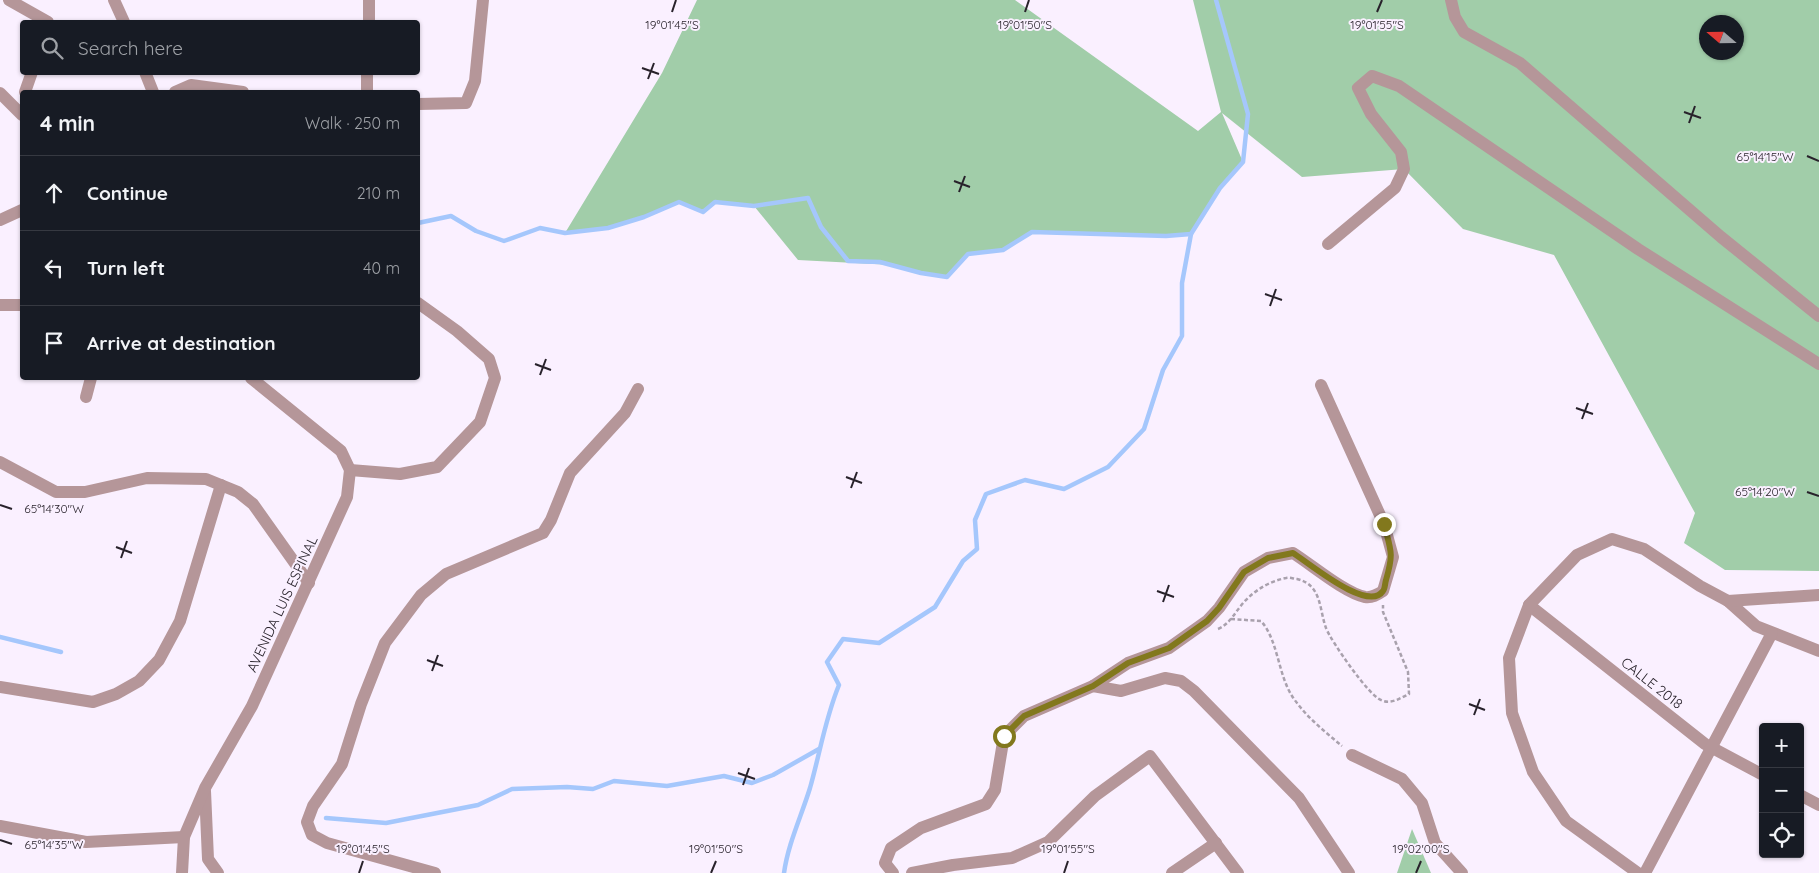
<!DOCTYPE html>
<meta charset="utf-8">
<style>
:root{--surface:#171b24;--page:#242831;--text:#f1f3f6;--muted:#9ea1a6;--line:#363941}
body{margin:0;font-family:Quicksand,sans-serif;background:var(--page);color:var(--text)}
.controls{position:absolute;right:15px;bottom:15px;display:grid;overflow:hidden;border-radius:5px;box-shadow:0 1px 4px #0004}
.controls button{width:45px;height:45px;display:grid;place-items:center;padding:0;border:0;border-bottom:1px solid var(--line);background:var(--surface);color:var(--text);font:25px sans-serif}
.compass{position:absolute;left:1699px;top:15px;width:45px;height:45px;border-radius:50%;background:var(--surface);box-shadow:0 1px 4px #0004;rotate:290deg}
.stop{position:absolute;width:15px;height:15px;margin:-11px;border:4px solid #82781d;border-radius:50%;background:#fff}
.stop.end{background:#82781d;border-color:#fff;box-shadow:0 1px 5px #0008}
.list{margin:0;padding:0;list-style:none}
h2{display:flex;justify-content:space-between;align-items:center;height:65px;margin:0;padding:0 20px;font-size:21px}
h2 small{font-size:16px;font-weight:400;color:var(--muted)}
.list li{display:grid;grid-template-columns:32px 1fr auto;gap:15px;align-items:center;box-sizing:border-box;height:75px;padding:0 20px;border-top:1px solid var(--line)}
.list b{display:block;font-size:19px;white-space:nowrap}
.list em{font-size:16px;font-style:normal;color:var(--muted)}
.icon{flex:none;width:28px;height:28px;fill:none;stroke:currentColor;stroke-width:2;stroke-linecap:round;stroke-linejoin:round}
.map{position:relative;flex:none;width:1819px;height:873px;overflow:hidden}
.search{position:absolute;background:var(--surface);box-shadow:0 1px 4px #0004;left:20px;top:20px;width:400px;height:55px;display:flex;align-items:center;gap:12px;box-sizing:border-box;padding:0 18px;border-radius:5px;color:var(--muted);font-size:19px}
.panel{position:absolute;background:var(--surface);box-shadow:0 1px 4px #0004;left:20px;top:90px;width:400px;height:290px;border-radius:5px}
.map>svg:first-child{display:block}
</style>
<div class="map">
<svg width="1819" height="873" viewBox="0 0 1819 873">
<rect width="100%" height="100%" fill="#faf0ff"/>
<g fill="#a1cda9" fill-rule="evenodd">
<path d="M697,0H1015L1198,131L1221,112L1193,0H1819V571L1725,570L1684,543L1695,513L1554,255L1463,229L1404,169L1302,177L1222,113L1243,162L1220,188L1191,234L1166,236L1032,232L1003,250L968,254L947,277L893,265L798,260L754,206L715,202L703,212L679,202L644,217L608,228L565,233L662,73ZM1706,22H1736V52H1706Z"/>
<path d="M1412,829L1431,873H1397Z"/>
</g>
<g fill="none" stroke-linecap="round" stroke-linejoin="round">
<g stroke="#a5c7fc" stroke-width="4.5">
<path d="M418,223L451,216L476,231L504,241L540,228L565,233L608,228L644,217L679,202L703,212L715,202L754,206L808,198L821,227L848,261L880,262L921,273L947,277L968,254L1003,250L1032,232L1166,236L1191,234"/>
<path d="M0,637L61,652"/>
<path d="M326,818L386,823L478,805L512,789L567,787L593,789L614,781L667,786L724,776L752,783L773,775L819,749"/>
<path d="M784,873C788,844 801,817 810,788C820,753 825,719 839,685L827,662L843,639L879,643L935,607L963,561L977,549L975,520L986,494L1025,480L1064,489L1108,467L1144,429L1163,370L1182,336V283L1191,234L1220,188L1243,162L1248,114L1216,0"/>
</g>
<g stroke="#a9a1ad" stroke-width="2.5" stroke-dasharray="4 2.5" stroke-linecap="butt">
<path d="M1231,619L1261,621C1278,640 1278,674 1292,696C1305,716 1324,731 1342,746"/>
<path d="M1218,629C1230,624 1235,612 1244,602C1255,590 1270,581 1286,578C1290,577 1294,579 1297,579C1322,585 1319,609 1326,628C1331,641 1369,696 1381,700C1391,705 1400,698 1409,694L1408,672L1383,612V605"/>
</g>
<g stroke="#b59699" stroke-width="12">
<path d="M9,0L48,22"/>
<path d="M114,0L124,22"/>
<path d="M1451,0L1455,17L1464,32L1520,63L1721,237L1819,316"/>
<path d="M369,22V0"/>
<path d="M145,72L153,92"/>
<path d="M25,92L32,72"/>
<path d="M175,92L191,85L243,92"/>
<path d="M367,92V72"/>
<path d="M0,93L22,115"/>
<path d="M418,104L466,103L475,81L483,0"/>
<path d="M0,220L22,210"/>
<path d="M1328,244L1395,188L1404,169L1401,152L1371,114L1358,88L1372,76L1399,86L1638,249L1819,364"/>
<path d="M0,305H22"/>
<path d="M86,397L91,378"/>
<path d="M0,462L56,492H85L147,478L206,479L238,492L253,504L309,583"/>
<path d="M350,470L400,474L437,467L480,422L495,378L489,359L457,331L418,303"/>
<path d="M1728,601L1756,626L1819,651"/>
<path d="M1529,605L1705,744L1763,775"/>
<path d="M1093,686L1128,663L1169,648L1207,621L1219,608L1244,572L1268,558L1293,553C1312,565 1345,593 1365,597C1372,598 1377,595 1383,591L1393,557L1384,524L1321,385"/>
<path d="M0,687L93,702L116,694L139,681L159,660L180,621L221,485"/>
<path d="M1352,755L1402,779L1422,803L1435,843L1462,873"/>
<path d="M205,791L208,859L218,873"/>
<path d="M1800,795L1819,805"/>
<path d="M0,826L86,842L184,837"/>
<path d="M182,873L184,837L205,788L252,706L347,497L350,470L341,451L251,378"/>
<path d="M435,873L327,843L312,835L307,822L313,806L342,764L361,704L385,643L421,595L446,574L543,533L551,520L570,473L625,413L638,389"/>
<path d="M893,873L885,863L891,848L921,828L986,804L995,790L1004,736L1024,716L1093,686L1121,691L1165,678L1181,681L1194,691L1299,798L1349,873"/>
<path d="M912,873L953,865L1012,858L1048,842L1095,796L1150,756L1238,873"/>
<path d="M1172,873L1216,843"/>
<path d="M1638,873L1566,821L1533,772L1512,713L1509,658L1529,605L1577,555L1612,539L1644,549L1700,586L1728,601L1819,595"/>
<path d="M1645,873L1772,633"/>
</g>
</g>
<g fill="none" stroke-linecap="round" stroke-linejoin="round">
<path stroke="#82781d" stroke-width="6" d="M1004,736L1024,716L1093,686L1128,663L1169,648L1207,621L1219,608L1244,572L1268,558L1293,553C1309,563 1368,613 1383,591C1385,589 1385,583 1386,580C1394,553 1391,551 1384,524"/>
</g>
<path fill="none" stroke="#28222b" stroke-width="2" d="M672,12L676,0M1025,12L1029,0M1377,12L1382,0M642,68L659,74M648,79L654,63M1684,112L1701,118M1689,123L1695,106M1807,156L1819,161M954,181L970,187M959,192L965,176M1265,294L1282,300M1270,306L1276,289M535,364L551,370M540,375L546,359M1576,408L1593,414M1582,419L1588,403M846,477L862,483M851,488L857,472M1807,492L1819,496M0,505L12,509M116,547L132,553M121,558L127,541M1157,591L1174,597M1163,602L1169,585M427,660L443,666M432,671L438,655M1469,704L1485,710M1474,715L1480,699M738,773L755,779M743,785L749,768M0,840L12,844M359,873L363,861M711,873L716,861M1064,873L1068,861M1416,873L1421,861"/>
<g text-anchor="middle" stroke-width="4" stroke-linejoin="round" paint-order="stroke">
<g font-size="14" fill="#28222b" stroke="#faf0ff">
<text transform="translate(282 604) rotate(-65)" y="5">AVENIDA LUIS ESPINAL</text>
<text transform="translate(1652 683) rotate(38)" y="5">CALLE 2018</text>
</g>
</g>
<g font-size="12" text-anchor="middle" fill="#28222b" stroke="#faf0ff" stroke-width="4" stroke-linejoin="round" paint-order="stroke">
<text x="672" y="29">19°01'45"S</text>
<text x="1025" y="29">19°01'50"S</text>
<text x="1377" y="29">19°01'55"S</text>
<text x="1765" y="161">65°14'15"W</text>
<text x="1765" y="496">65°14'20"W</text>
<text x="54" y="513">65°14'30"W</text>
<text x="54" y="849">65°14'35"W</text>
<text x="363" y="853">19°01'45"S</text>
<text x="716" y="853">19°01'50"S</text>
<text x="1068" y="853">19°01'55"S</text>
<text x="1421" y="853">19°02'00"S</text>
</g>
</svg>
<div class="controls">
<button>+</button>
<button>−</button>
<button><svg class="icon" aria-label="locate" viewBox="0 0 24 24"><circle cx="12" cy="12" r="6"/><path d="M12 2v4M12 18v4M2 12h4M18 12h4"/></svg></button>
</div>
<svg class="compass" viewBox="-18 -18 36 36"><path d="M0-13l5 13h-10z" fill="#e53935"/><path d="M0 13l5-13h-10z" fill="#9ea1a6"/></svg>
<div class="stop" style="left:1004px;top:736px"></div>
<div class="stop end" style="left:1384px;top:524px"></div>
<div class="search"><svg class="icon" aria-label="search" viewBox="0 0 24 24"><circle cx="10" cy="10" r="6"/><path d="M15 15l6 6"/></svg>Search here</div>
<section class="panel">
<h2>4 min<small>Walk · 250 m</small></h2>
<ul class="list">
<li><svg class="icon" aria-label="ahead" viewBox="0 0 24 24"><path d="M12 20V5M6 11l6-6 6 6"/></svg><div><b>Continue</b></div><em>210 m</em></li>
<li><svg class="icon" aria-label="left" viewBox="0 0 24 24"><path d="M17 20v-9H6M10 6l-5 5 5 5"/></svg><div><b>Turn left</b></div><em>40 m</em></li>
<li><svg class="icon" aria-label="arrive" viewBox="0 0 24 24"><path d="M6 21V4h12l-3 4 3 4H6"/></svg><div><b>Arrive at destination</b></div></li>
</ul>
</section>
</div>
